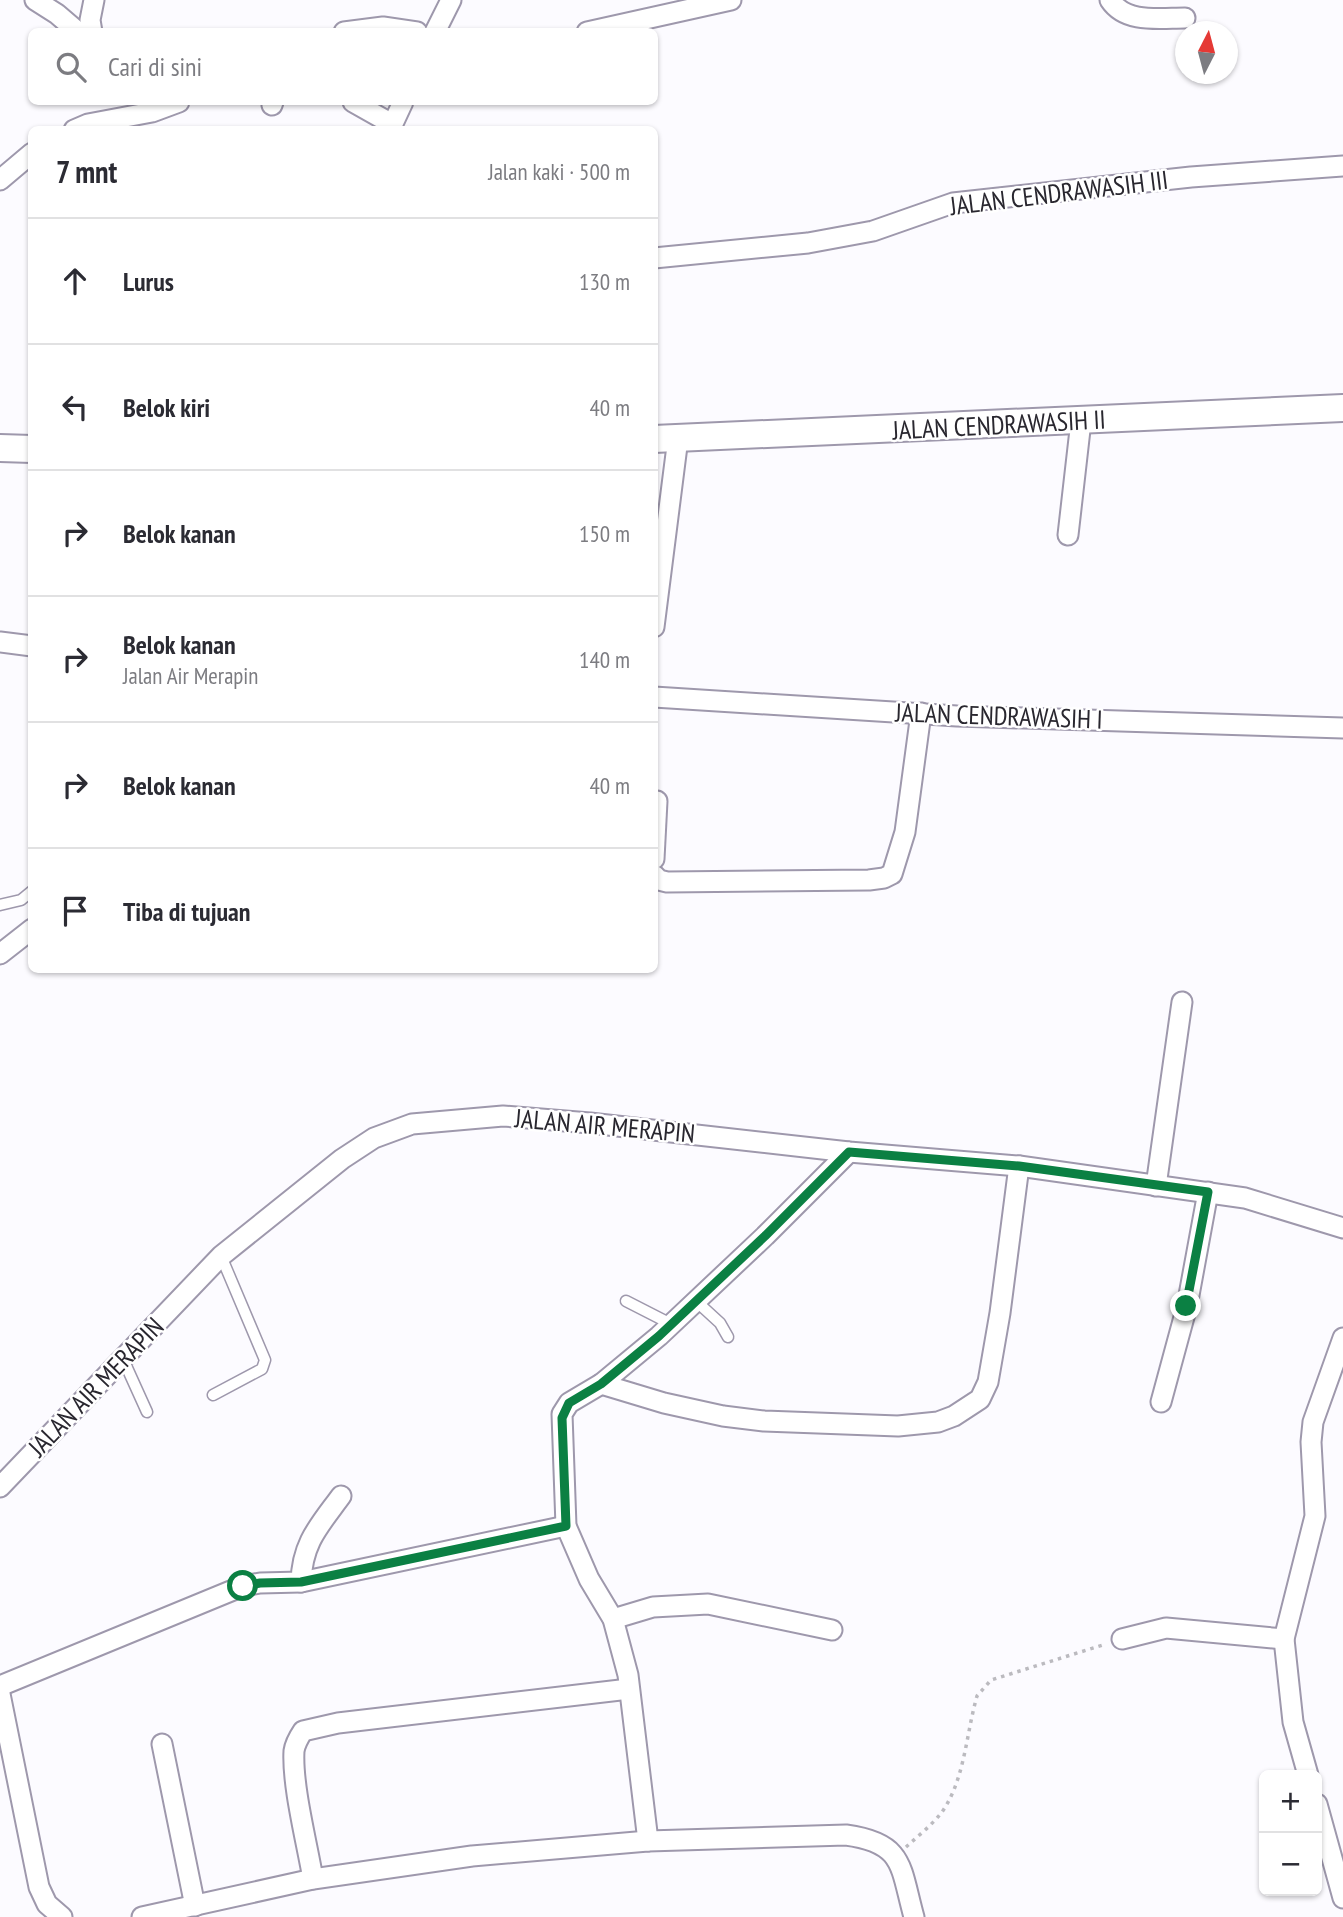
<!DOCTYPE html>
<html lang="id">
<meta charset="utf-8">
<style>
:root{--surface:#fff;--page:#f2f2f3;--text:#2b2b33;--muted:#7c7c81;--line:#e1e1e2}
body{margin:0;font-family:"PT Sans Narrow",sans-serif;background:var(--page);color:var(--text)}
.controls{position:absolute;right:21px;bottom:21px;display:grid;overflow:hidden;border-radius:10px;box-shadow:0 2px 5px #0004}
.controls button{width:63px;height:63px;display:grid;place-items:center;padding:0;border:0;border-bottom:2px solid var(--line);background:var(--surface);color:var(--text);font:35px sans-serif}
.compass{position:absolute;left:1175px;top:21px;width:63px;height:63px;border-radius:50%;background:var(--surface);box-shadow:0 2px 5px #0004;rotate:6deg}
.stop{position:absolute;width:21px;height:21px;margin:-16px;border:5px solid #0b8043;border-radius:50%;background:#fff}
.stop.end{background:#0b8043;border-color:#fff;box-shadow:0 2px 7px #0008}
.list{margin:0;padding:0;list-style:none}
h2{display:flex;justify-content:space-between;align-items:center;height:91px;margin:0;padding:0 28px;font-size:30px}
h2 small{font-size:23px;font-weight:400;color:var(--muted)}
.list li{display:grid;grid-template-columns:46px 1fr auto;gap:21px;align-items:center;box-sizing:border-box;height:126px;padding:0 28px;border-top:2px solid var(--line)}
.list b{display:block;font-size:26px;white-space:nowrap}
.list p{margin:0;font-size:23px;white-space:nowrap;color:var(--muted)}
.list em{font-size:23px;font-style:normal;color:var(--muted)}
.icon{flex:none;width:38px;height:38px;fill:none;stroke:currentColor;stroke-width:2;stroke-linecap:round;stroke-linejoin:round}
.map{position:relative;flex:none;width:1343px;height:1917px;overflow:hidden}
.search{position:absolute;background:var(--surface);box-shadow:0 2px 5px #0004;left:28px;top:28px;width:630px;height:77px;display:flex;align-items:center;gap:18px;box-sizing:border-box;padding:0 24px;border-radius:10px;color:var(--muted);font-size:26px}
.panel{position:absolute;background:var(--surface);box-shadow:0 2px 5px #0004;left:28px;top:126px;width:630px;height:847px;border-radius:10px}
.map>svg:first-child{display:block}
</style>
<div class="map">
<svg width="1343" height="1917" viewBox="0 0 1343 1917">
<rect width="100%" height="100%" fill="#fcfbff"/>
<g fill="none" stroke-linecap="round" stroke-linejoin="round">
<defs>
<g id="lane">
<path d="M0,905L21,900L32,891"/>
<path d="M626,1301L671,1324"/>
<path d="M696,1301L720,1323L728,1337"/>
<path d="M123,1359L147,1412"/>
<path d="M213,1395L262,1369L265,1360L221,1256"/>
</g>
<g id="street">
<path d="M35,0L57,14L78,32"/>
<path d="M1110,0C1126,24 1160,18 1185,18"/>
<path d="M92,32L90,20L94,0"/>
<path d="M344,32L383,27L417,32"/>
<path d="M435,32L451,0"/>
<path d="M587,32L731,0"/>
<path d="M353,102L392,124"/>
<path d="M272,105L273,102"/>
<path d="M74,130L88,124L152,112L179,102"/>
<path d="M390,130L403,102"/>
<path d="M0,180L32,153"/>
<path d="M654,258L808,243L873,231L953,203L1191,177L1343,166"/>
<path d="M1068,535L1081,421"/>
<path d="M654,627L678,438"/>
<path d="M0,642L32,646"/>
<path d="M654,697L957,716L1343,728"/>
<path d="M654,859L657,801"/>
<path d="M654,875L659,880L667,882L869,880L884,878L892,874L905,832L921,713"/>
<path d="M0,954L32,929"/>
<path d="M1156,1186L1182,1002"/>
<path d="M601,1384L664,1403L723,1416L764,1421L898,1426L938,1422L954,1416L980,1399L988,1382L1000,1313L1019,1166"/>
<path d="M1161,1402L1187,1306L1208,1192"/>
<path d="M0,1487L221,1256L342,1159L374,1138L412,1124L503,1116L590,1123L849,1152L1019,1166L1245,1198L1343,1228"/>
<path d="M301,1582C302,1543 319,1526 341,1496"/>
<path d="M613,1619L653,1607L708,1604L832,1630"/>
<path d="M1122,1639L1166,1628L1284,1639"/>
<path d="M0,1686L243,1586L260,1583L301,1582L566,1526"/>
<path d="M0,1694L39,1887L47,1904L62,1917"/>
<path d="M162,1744L195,1906"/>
<path d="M1308,1775L1293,1722L1284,1639L1315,1516L1311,1442L1313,1422L1343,1338"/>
<path d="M1317,1804L1343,1898"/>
<path d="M648,1841L628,1675L613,1619L589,1579L566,1526L562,1414L569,1403L601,1384L659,1336L765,1236L849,1152"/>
<path d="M313,1879C307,1843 292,1786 294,1751C295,1744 299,1737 303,1731L338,1723L629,1689"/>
<path d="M142,1917L313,1879L472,1856L648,1841L846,1835C905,1843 900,1867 914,1917"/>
</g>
<g id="secondary">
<path d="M654,439L1343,408"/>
<path d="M0,448L32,449"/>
</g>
</defs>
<use href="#lane" stroke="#9e98ac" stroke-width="13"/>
<use href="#street" stroke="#9e98ac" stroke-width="23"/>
<use href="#secondary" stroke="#9e98ac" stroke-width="30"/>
<path stroke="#bbbabf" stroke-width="3.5" stroke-dasharray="3.5 5" stroke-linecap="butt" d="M906,1847C918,1836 932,1825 942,1812C965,1779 966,1734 977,1696L991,1680L1106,1644"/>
<use href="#lane" stroke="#fff" stroke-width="10"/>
<use href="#street" stroke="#fff" stroke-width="19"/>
<use href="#secondary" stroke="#fff" stroke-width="26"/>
</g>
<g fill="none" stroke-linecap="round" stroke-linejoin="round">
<path stroke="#0b8043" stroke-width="9" d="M243,1586L260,1583L301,1582L566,1526L562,1418L569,1403L601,1384L659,1336L765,1236L849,1152L1019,1166L1208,1192L1186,1306"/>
</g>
<g text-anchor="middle" stroke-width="5" stroke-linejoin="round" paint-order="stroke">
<g font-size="26" fill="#29272f" stroke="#fff">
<text transform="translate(1059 193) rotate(-7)" y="9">JALAN CENDRAWASIH III</text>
<text transform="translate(999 425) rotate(-3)" y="9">JALAN CENDRAWASIH II</text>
<text transform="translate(999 716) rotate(2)" y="9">JALAN CENDRAWASIH I</text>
<text transform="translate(605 1126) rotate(5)" y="9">JALAN AIR MERAPIN</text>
<text transform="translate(96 1387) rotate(-46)" y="9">JALAN AIR MERAPIN</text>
</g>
</g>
</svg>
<div class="controls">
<button>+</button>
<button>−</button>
</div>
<svg class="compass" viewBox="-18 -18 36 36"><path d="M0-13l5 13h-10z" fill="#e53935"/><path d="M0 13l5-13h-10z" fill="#7c7c81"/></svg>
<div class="stop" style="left:243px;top:1586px"></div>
<div class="stop end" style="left:1186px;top:1306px"></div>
<div class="search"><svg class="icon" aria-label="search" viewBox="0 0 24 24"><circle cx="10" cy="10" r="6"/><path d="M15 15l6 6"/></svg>Cari di sini</div>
<section class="panel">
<h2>7 mnt<small>Jalan kaki · 500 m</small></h2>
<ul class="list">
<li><svg class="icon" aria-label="ahead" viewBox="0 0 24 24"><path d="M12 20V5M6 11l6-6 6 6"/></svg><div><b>Lurus</b></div><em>130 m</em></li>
<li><svg class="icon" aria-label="left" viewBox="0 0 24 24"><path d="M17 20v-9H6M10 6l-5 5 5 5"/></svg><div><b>Belok kiri</b></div><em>40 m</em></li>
<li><svg class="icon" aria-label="right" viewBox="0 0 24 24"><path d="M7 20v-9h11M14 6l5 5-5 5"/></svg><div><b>Belok kanan</b></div><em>150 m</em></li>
<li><svg class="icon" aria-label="right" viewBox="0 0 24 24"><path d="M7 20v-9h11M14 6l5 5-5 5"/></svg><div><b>Belok kanan</b><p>Jalan Air Merapin</p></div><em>140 m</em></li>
<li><svg class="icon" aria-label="right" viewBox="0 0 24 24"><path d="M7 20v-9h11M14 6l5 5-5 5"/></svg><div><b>Belok kanan</b></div><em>40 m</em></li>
<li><svg class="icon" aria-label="arrive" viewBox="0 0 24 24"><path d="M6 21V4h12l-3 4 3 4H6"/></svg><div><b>Tiba di tujuan</b></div></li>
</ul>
</section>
</div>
